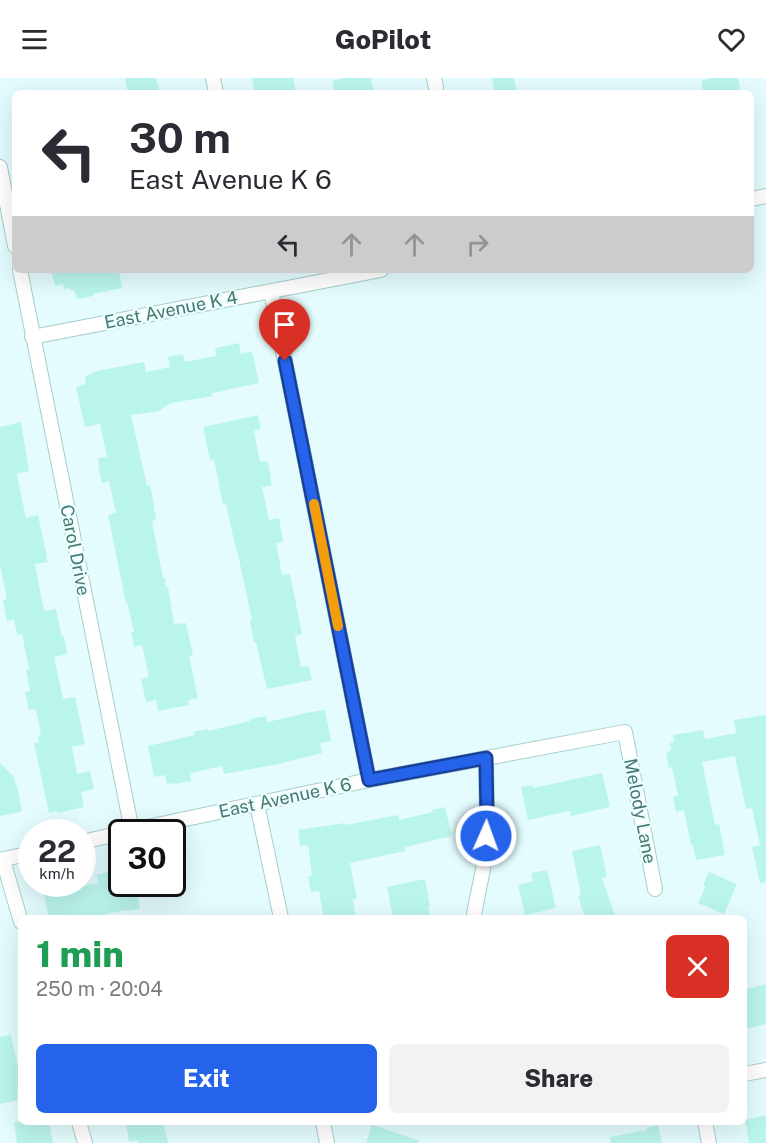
<!DOCTYPE html>
<meta charset="utf-8">
<style>
:root{--surface:#fff;--page:#f2f2f3;--text:#2b2b33;--muted:#7c7c81;--accent:#2563eb}
body{margin:0;font-family:"Public Sans",sans-serif;background:var(--page);color:var(--text);height:100vh;display:flex;flex-direction:column;font-size:22px;white-space:nowrap}
*{box-sizing:border-box;margin:0}
p{font-size:20px;color:var(--muted)}
.icon{flex:none;width:33px;height:33px;fill:none;stroke:currentColor;stroke-width:2;stroke-linecap:round;stroke-linejoin:round}
.map{position:relative;flex:1;overflow:hidden}
.details{position:absolute;left:18px;top:837px;width:729px;height:210px;display:flex;flex-direction:column;background:var(--surface);border-radius:9px;box-shadow:0 6px 24px #0002}
.details>*{flex:none}
.banner{position:absolute;left:12px;top:12px;width:742px;height:183px;border-radius:9px;box-shadow:0 6px 24px #0002;background:#fff;color:var(--text);overflow:hidden}
.speed{position:absolute;left:18px;top:741px;display:flex;gap:12px;font-size:30px;font-weight:700;text-align:center}
.speed>*{display:grid;place-content:center;width:78px;height:78px;border-radius:50%;background:var(--surface);box-shadow:0 6px 24px #0002;line-height:1}
.speed small{font-size:15px;font-weight:400}
.speed .limit{border:3px solid #111;border-radius:9px;background:#fff;color:#111}
.pin{position:absolute;display:grid;place-items:center;width:51px;height:51px;color:#fff;margin:-62px -26px;border-radius:50% 50% 50% 0;rotate:-45deg;box-shadow:0 0 6px #0007}
.pin .icon{rotate:45deg}
.me{position:absolute;width:66px;margin:-33px;rotate:2deg;stroke-linejoin:round;filter:drop-shadow(0 0 4px #0008)}
.turn{display:flex;align-items:center;gap:21px;height:126px;padding:0 18px;font-size:27px}
.turn .icon{width:78px;height:78px;stroke-width:2.5}
.turn b{display:block;font-size:42px;line-height:51px}
.lanes{display:flex;align-items:center;height:57px;padding:0 18px;background:#0003;justify-content:center;gap:30px;direction:ltr}
.lanes .off{opacity:.35}
.round{display:grid;place-items:center;flex:none;width:63px;height:63px;border-radius:9px;background:var(--page)}
.summary{display:flex;align-items:center;justify-content:space-between;height:102px;padding:0 18px}
h1{font-size:36px;font-weight:800;line-height:45px;color:#1e9e55}
.primary-button{display:flex;gap:12px;margin-top:auto;padding:12px 18px}
.primary-button a{flex:1;height:69px;border-radius:9px;background:var(--accent);color:#fff;font-size:24px;font-weight:800;line-height:69px;text-align:center}
.primary-button a+a{background:var(--page);color:var(--text)}
header{display:flex;justify-content:space-between;align-items:center;height:78px;padding:0 18px;background:var(--surface);font-size:27px;font-weight:800}
.map>svg:first-child{display:block}
</style>
<header><svg class="icon" aria-label="menu" viewBox="0 0 24 24"><path d="M4 6h16M4 12h16M4 18h16"/></svg>GoPilot<svg class="icon" aria-label="heart" viewBox="0 0 24 24"><path d="M12 20l-8-8c-3-5 5-10 8-4 3-6 11-1 8 4z"/></svg></header>
<div class="map">
<svg width="766" height="1065" viewBox="0 0 766 1065">
<rect width="100%" height="100%" fill="#e4fcfe"/>
<!-- building -->
<path fill="#baf5ec" d="M 125,0 L 156,0 L 160,15 L 128,15 Z
M 252,0 L 293,0 L 296,15 L 255,15 Z
M 345,0 L 371,0 L 374,15 L 335,15 L 332,3 Z
M 492,0 L 514,0 L 517,15 L 495,15 Z
M 711,0 L 738,0 L 741,15 L 704,15 L 701,3 Z
M 51,192 L 119,192 L 122,210 L 93,216 L 93,218 L 77,221 L 74,212 L 70,212 L 70,210 L 64,211 L 63,206 L 55,208 Z
M 239,265 L 241,276 L 252,273 L 259,305 L 212,315 L 213,318 L 171,325 L 159,333 L 131,337 L 147,408 L 150,407 L 153,421 L 156,442 L 152,443 L 163,500 L 165,500 L 166,509 L 168,509 L 174,546 L 186,545 L 193,577 L 189,578 L 198,620 L 188,622 L 189,627 L 158,633 L 156,622 L 146,624 L 141,601 L 149,599 L 142,567 L 134,569 L 131,554 L 134,554 L 127,524 L 126,525 L 108,437 L 116,435 L 109,403 L 102,405 L 98,388 L 99,387 L 98,380 L 107,379 L 100,346 L 85,349 L 76,309 L 86,306 L 85,298 L 92,296 L 92,294 L 144,284 L 146,294 L 170,289 L 168,279 L 183,276 L 185,284 L 216,278 L 215,270 Z
M 258,337 L 261,351 L 254,353 L 260,384 L 268,383 L 271,400 L 270,400 L 272,407 L 262,409 L 269,442 L 279,440 L 283,464 L 276,465 L 282,497 L 290,496 L 302,556 L 295,558 L 301,589 L 309,588 L 312,602 L 267,611 L 256,564 L 254,565 L 250,543 L 252,542 L 237,472 L 236,472 L 226,426 L 223,427 L 214,381 L 210,382 L 203,349 Z
M 21,344 L 29,393 L 17,396 L 22,421 L 26,440 L 38,437 L 47,479 L 46,479 L 48,484 L 35,486 L 44,533 L 56,531 L 62,559 L 64,558 L 67,576 L 54,579 L 63,621 L 75,619 L 85,666 L 72,669 L 77,696 L 90,693 L 94,711 L 81,714 L 84,729 L 57,735 L 57,733 L 49,735 L 39,689 L 34,665 L 39,664 L 38,659 L 41,657 L 36,631 L 29,632 L 25,614 L 30,613 L 26,592 L 29,591 L 22,556 L 17,557 L 14,541 L 7,543 L 3,522 L 7,521 L 0,487 L 0,349 Z
M 325,632 L 331,663 L 320,665 L 322,675 L 279,686 L 224,696 L 222,688 L 190,695 L 191,703 L 175,706 L 175,705 L 167,706 L 165,697 L 154,699 L 148,668 L 195,657 L 194,654 L 207,651 L 208,653 L 250,643 L 250,641 L 266,638 L 267,644 L 299,637 L 299,636 Z
M 766,637 L 766,804 L 760,805 L 752,769 L 760,767 L 752,730 L 746,731 L 735,678 L 702,684 L 715,747 L 719,746 L 725,777 L 696,782 L 693,767 L 691,767 L 684,732 L 676,734 L 673,719 L 678,718 L 672,689 L 669,690 L 666,675 L 671,672 L 670,665 L 674,664 L 673,657 L 703,652 L 705,661 L 736,655 L 734,642 Z
M 0,685 L 14,699 L 16,708 L 17,707 L 22,733 L 20,733 L 21,734 L 0,738 Z
M 602,695 L 610,729 L 571,738 L 570,733 L 528,742 L 521,709 L 532,707 L 534,710 Z
M 445,729 L 452,758 L 405,769 L 405,773 L 350,785 L 357,821 L 353,821 L 356,840 L 324,840 L 319,813 L 311,814 L 308,798 L 312,797 L 308,767 L 300,768 L 298,752 L 345,745 L 345,747 L 398,737 L 399,742 L 433,734 L 432,732 Z
M 600,767 L 607,799 L 602,800 L 616,840 L 585,840 L 578,818 L 581,817 L 572,773 Z
M 120,791 L 122,806 L 135,806 L 140,831 L 127,833 L 126,832 L 87,840 L 49,840 L 42,807 L 56,806 L 57,813 L 98,805 L 97,797 Z
M 547,792 L 556,830 L 525,837 L 518,807 L 533,803 L 531,795 Z
M 709,794 L 737,806 L 724,836 L 698,825 L 706,808 L 703,807 Z
M 425,801 L 430,828 L 428,829 L 431,840 L 393,840 L 387,809 Z
M 766,906 L 766,946 L 744,951 L 744,912 Z
M 11,957 L 17,986 L 21,985 L 21,1010 L 17,1011 L 19,1022 L 0,1026 L 0,959 Z
M 766,1037 L 766,1065 L 749,1065 L 745,1042 Z
M 14,1044 L 37,1044 L 38,1047 L 49,1045 L 53,1065 L 17,1065 Z
M 138,1044 L 163,1044 L 168,1065 L 138,1065 L 138,1062 L 129,1064 L 126,1047 Z
M 372,1047 L 418,1062 L 418,1065 L 366,1065 Z
M 658,1047 L 662,1065 L 611,1065 L 610,1059 L 647,1052 L 646,1050 Z"/>
<g fill="none" stroke-linecap="round" stroke-linejoin="round">
<defs>
<path id="minor" d="M 213,0 L 216,15
M 434,0 L 436,10
M 0,89 L 15,168
M 752,121 L 766,118
M 20,192 L 132,753
M 271,213 L 369,702
M 32,259 L 381,192
M 257,726 L 281,840
M 124,754 L 369,702 L 625,654 L 655,811
M 82,764 L 122,755
M 0,782 L 32,775
M 3,782 L 21,844
M 474,836 L 483,791 L 487,741 L 486,680
M 744,996 L 766,992
M 79,1044 L 85,1065
M 323,1044 L 327,1065
M 705,1044 L 709,1065"/>
</defs>
<!-- minor casing -->
<use href="#minor" stroke="#a7ceca" stroke-width="16"/>
<!-- minor -->
<use href="#minor" stroke="#fff" stroke-width="14"/>
</g>
<g fill="none" stroke-linecap="round" stroke-linejoin="round">
<defs>
<path id="route" d="M 285,283 L 369,702 L 486,680 L 487,741 L 486,758"/>
</defs>
<!-- route casing -->
<use href="#route" stroke="#184099" stroke-width="15"/>
<!-- route -->
<use href="#route" stroke="#2563eb" stroke-width="10"/>
<!-- slow -->
<path stroke="#f59e0b" stroke-width="10" d="M 314,426 L 338,548"/>
</g>
<g text-anchor="middle" stroke-width="4.5" stroke-linejoin="round" paint-order="stroke">
<!-- street labels -->
<g font-size="18" fill="#48786f" stroke="#ecfeff">
<text transform="translate(171 232) rotate(-11)" y="6">East Avenue K 4</text>
<text transform="translate(75 472) rotate(79)" y="6">Carol Drive</text>
<text transform="translate(285 720) rotate(-12)" y="6">East Avenue K 6</text>
<text transform="translate(640 733) rotate(79)" y="6">Melody Lane</text>
</g>
</g>
</svg>
<div class="speed"><div>22<small>km/h</small></div><div class="limit">30</div></div>
<div class="pin" style="left:285px;top:283px;background:#d93025"><svg class="icon" aria-label="arrive" viewBox="0 0 24 24"><path d="M6 21V4h12l-3 4 3 4H6"/></svg></div>
<svg class="me" style="left:486px;top:758px" viewBox="-20 -20 40 40"><circle r="17" fill="#2563eb" stroke="#fff" stroke-width="3"/><path d="M0-11L8 9 0 5-8 9z" fill="#fff"/></svg>
<div class="banner">
<div class="turn"><svg class="icon" aria-label="left" viewBox="0 0 24 24"><path d="M17 20v-9H6M10 6l-5 5 5 5"/></svg><div><b>30 m</b>East Avenue K 6</div></div>
<div class="lanes"><svg class="icon" aria-label="left" viewBox="0 0 24 24"><path d="M17 20v-9H6M10 6l-5 5 5 5"/></svg><svg class="icon off" aria-label="ahead" viewBox="0 0 24 24"><path d="M12 20V5M6 11l6-6 6 6"/></svg><svg class="icon off" aria-label="ahead" viewBox="0 0 24 24"><path d="M12 20V5M6 11l6-6 6 6"/></svg><svg class="icon off" aria-label="right" viewBox="0 0 24 24"><path d="M7 20v-9h11M14 6l5 5-5 5"/></svg></div>
</div>
<section class="details">
<div class="summary"><div><h1>1 min</h1><p>250 m · 20:04</p></div><a class="round" style="background:#d93025;color:#fff"><svg class="icon" aria-label="close" viewBox="0 0 24 24"><path d="M6 6l12 12M18 6L6 18"/></svg></a></div>
<div class="primary-button"><a>Exit</a><a>Share</a></div>
</section>
</div>
